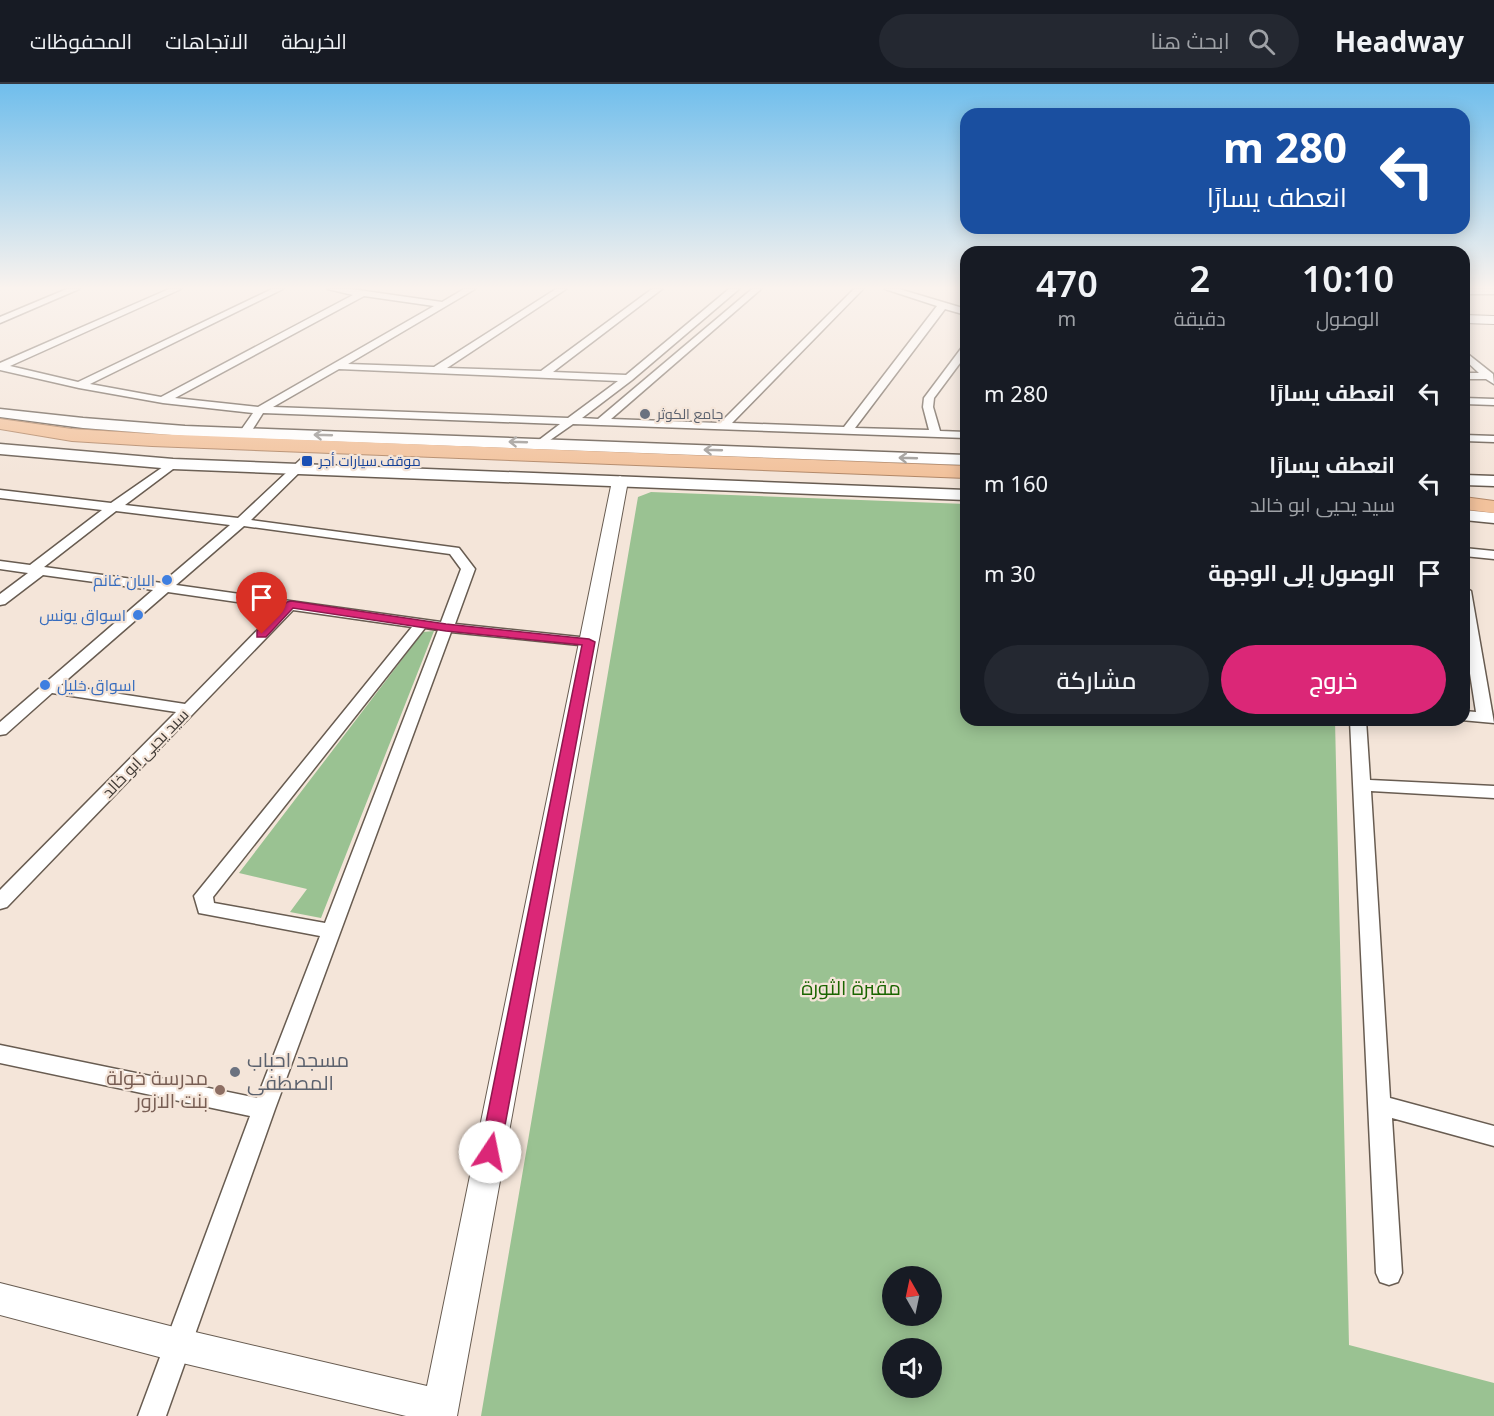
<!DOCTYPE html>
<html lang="ar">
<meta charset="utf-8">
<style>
:root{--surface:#171b24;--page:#242831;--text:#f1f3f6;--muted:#9ea1a6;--line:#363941;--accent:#db2777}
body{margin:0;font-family:"Noto Sans",Cairo,sans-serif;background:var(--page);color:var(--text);direction:rtl;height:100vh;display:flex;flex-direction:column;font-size:22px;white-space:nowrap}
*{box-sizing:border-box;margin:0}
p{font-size:20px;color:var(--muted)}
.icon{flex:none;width:33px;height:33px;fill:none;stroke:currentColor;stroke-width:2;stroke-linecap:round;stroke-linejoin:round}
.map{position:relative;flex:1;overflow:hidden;direction:ltr}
.details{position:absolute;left:960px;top:162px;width:510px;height:480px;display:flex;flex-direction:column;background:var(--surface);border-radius:18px;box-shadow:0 3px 15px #0003;direction:rtl}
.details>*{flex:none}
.banner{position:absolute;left:960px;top:24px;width:510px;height:126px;border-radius:18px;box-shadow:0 3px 15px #0003;direction:rtl;background:#1a4fa0;color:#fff;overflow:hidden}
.needle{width:39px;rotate:351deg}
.buttons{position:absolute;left:882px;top:1182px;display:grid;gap:12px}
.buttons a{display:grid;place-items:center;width:60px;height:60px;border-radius:50%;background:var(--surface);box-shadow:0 3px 15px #0003;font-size:30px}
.pin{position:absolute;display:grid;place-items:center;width:51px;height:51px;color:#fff;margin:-62px -26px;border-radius:50% 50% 50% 0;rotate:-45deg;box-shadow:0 0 6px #0007}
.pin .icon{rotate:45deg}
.me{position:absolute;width:66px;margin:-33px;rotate:11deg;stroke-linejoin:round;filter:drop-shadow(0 0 4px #0008)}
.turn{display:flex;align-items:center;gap:21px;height:126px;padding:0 24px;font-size:27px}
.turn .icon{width:78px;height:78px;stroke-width:2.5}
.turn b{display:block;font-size:42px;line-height:51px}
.eta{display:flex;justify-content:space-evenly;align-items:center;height:102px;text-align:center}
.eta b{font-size:36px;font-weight:600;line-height:42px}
.button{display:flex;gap:12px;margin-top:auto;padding:12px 24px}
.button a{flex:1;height:69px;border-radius:36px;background:var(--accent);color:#fff;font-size:24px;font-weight:600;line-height:69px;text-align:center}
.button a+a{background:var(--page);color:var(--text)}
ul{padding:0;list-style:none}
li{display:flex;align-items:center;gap:18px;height:90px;padding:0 24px}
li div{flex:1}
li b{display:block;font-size:22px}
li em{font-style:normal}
header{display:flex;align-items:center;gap:36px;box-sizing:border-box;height:84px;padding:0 30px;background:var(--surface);border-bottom:2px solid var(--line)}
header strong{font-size:28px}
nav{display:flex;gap:33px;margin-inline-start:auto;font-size:21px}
.search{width:420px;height:54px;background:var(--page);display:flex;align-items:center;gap:15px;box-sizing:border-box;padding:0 21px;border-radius:33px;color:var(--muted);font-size:22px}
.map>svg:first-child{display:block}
</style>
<header>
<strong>Headway</strong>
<div class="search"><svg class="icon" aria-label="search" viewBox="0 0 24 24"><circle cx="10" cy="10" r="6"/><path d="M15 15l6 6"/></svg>ابحث هنا</div>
<nav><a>الخريطة</a><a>الاتجاهات</a><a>المحفوظات</a></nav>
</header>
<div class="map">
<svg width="1494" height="1332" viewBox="0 0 1494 1332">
<rect width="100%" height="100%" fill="#f4e5d9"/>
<!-- green -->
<path fill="#9ac292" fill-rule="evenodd" d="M 651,408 L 966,420 L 966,636 L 1335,636 L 1349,1261 L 1494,1299 L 1494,1332 L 481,1332 L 638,413 ZM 892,1192 L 932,1192 L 932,1232 L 892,1232 ZM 892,1264 L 932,1264 L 932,1304 L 892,1304 Z
M 434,547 L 321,834 L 290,828 L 307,805 L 239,789 L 423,548 Z"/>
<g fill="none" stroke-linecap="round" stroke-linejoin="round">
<defs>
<path id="minor" d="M 67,205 L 79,205 L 0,239 L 0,233 Z
M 169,205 L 181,205 L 10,282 L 78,298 L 272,205 L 283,205 L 90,300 L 161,313 L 353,211 L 328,205 L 351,205 L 442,218 L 464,205 L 475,205 L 348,280 L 434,283 L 556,205 L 566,205 L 447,284 L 541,287 L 652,205 L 662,205 L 553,288 L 626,291 L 729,205 L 739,205 L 632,296 L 582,334 L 598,335 L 752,205 L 761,205 L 611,335 L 720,339 L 854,205 L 863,205 L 732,339 L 844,343 L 937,222 L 885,205 L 899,205 L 966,225 L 966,231 L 945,225 L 855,344 L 929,346 L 923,323 L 924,314 L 963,262 L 966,261 L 966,271 L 934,314 L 933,323 L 940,347 L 966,348 L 966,354 L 573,340 L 543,361 L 537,358 L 539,356 L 560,340 L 263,329 L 249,351 L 245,352 L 239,349 L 253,329 L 163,319 L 79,304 L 0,286 L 0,279 ZM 364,212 L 434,222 L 258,323 L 175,314 ZM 339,285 L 618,297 L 568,334 L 273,323 Z
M 1464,205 L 1494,205 L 1494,210 L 1464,210 Z
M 1464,267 L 1493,290 L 1494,300 L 1486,295 L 1464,295 L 1464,289 L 1479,289 L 1464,275 Z
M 1464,314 L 1494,315 L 1494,321 L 1464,320 Z
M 1464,351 L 1494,352 L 1494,358 L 1464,357 Z
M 306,372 L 312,376 L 310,378 L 251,436 L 459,464 L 475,485 L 455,540 L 589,554 L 596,558 L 589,562 L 451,548 L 275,1025 L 166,1332 L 138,1332 L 250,1032 L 0,979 L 0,961 L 257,1014 L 320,852 L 199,829 L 194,812 L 412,543 L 293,526 L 7,823 L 0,825 L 0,806 L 176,628 L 52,609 L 6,650 L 0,651 L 0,638 L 153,506 L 43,491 L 5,520 L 0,521 L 0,510 L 28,489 L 0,485 L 0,477 L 30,481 L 102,426 L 0,414 L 0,406 L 111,419 L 173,376 L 177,378 L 177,382 L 125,421 L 238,434 L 302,374 ZM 116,427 L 230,441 L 162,499 L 44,483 ZM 244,442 L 450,470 L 461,485 L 441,538 L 176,501 ZM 168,508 L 279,524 L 185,620 L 61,601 ZM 425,544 L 438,546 L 325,839 L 214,819 L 213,813 Z
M 1464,464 L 1494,467 L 1494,475 L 1464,472 Z
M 1464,503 L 1471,507 L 1494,639 L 1461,636 L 1464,636 L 1464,627 L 1476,628 L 1464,551 Z
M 1350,636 L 1366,636 L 1370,696 L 1494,702 L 1494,714 L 1371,707 L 1390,1014 L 1494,1042 L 1494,1062 L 1392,1034 L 1402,1189 L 1398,1198 L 1389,1201 L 1380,1198 L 1376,1189 Z"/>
<path id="tertiary" d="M 1464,231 L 1494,232 L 1494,240 L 1464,239 Z
M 620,392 L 628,397 L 457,1332 L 406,1332 L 178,1278 L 0,1231 L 0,1199 L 178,1244 L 427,1302 L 612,397 Z"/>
<path id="secondary" d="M 0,325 L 83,334 L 185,342 L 966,371 L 966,381 L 185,352 L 83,344 L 0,333 Z
M 0,360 L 173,375 L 966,406 L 966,416 L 173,385 L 0,370 Z
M 1464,391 L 1494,392 L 1494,402 L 1464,401 Z
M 1464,426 L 1494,429 L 1494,439 L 1464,436 Z"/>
<path id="trunk" d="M 0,335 L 72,345 L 152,350 L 966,382 L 966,394 L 152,362 L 72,357 L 0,345 Z
M 1464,413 L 1494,417 L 1494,429 L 1464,425 Z"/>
</defs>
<!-- minor casing -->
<use href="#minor" stroke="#685c51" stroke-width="3"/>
<!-- tertiary casing -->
<use href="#tertiary" stroke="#685c51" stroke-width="2"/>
<!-- secondary casing -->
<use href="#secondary" stroke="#685c51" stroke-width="3"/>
<!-- trunk casing -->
<use href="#trunk" stroke="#b28868" stroke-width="2"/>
<!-- minor -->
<use href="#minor" fill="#fff" fill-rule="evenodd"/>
<!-- tertiary -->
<use href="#tertiary" fill="#fff" fill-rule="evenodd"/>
<!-- secondary -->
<use href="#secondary" fill="#fff" fill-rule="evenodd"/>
<!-- trunk -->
<use href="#trunk" fill="#f2c29c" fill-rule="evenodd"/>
</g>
<!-- one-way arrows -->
<defs><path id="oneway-shaft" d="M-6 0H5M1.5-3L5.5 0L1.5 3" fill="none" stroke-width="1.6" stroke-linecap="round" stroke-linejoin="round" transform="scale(1.5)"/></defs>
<g stroke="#a09d9a">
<use href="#oneway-shaft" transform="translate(323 351) rotate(-178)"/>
<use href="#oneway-shaft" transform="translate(518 358) rotate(-178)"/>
<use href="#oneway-shaft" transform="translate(713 366) rotate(-178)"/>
<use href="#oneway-shaft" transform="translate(908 374) rotate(-178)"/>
</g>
<!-- sky -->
<linearGradient id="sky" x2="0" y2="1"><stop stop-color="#70beec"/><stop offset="0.52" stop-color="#faf3ee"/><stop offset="1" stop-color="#faf3ee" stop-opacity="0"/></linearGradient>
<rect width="1494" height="392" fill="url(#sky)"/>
<!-- route -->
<path fill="#db2777" stroke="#8e194d" stroke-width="1.5" d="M 291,517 L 446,540 L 589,555 L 595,558 L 500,1068 L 497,1074 L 490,1076 L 483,1074 L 480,1068 L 582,561 L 446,547 L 293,524 L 266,553 L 257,553 L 257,547 L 287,518 Z"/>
<!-- markers -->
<g fill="#6b7280" stroke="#f4e5d9" stroke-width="2">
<circle cx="645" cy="330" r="6"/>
<circle cx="235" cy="988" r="6"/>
</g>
<rect fill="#1a4fb4" stroke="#f4e5d9" stroke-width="2" x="301" y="371" width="12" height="12" rx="3"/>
<g fill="#3f7fe0" stroke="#f4e5d9" stroke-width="2">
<circle cx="167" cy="496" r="6"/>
<circle cx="138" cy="531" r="6"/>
<circle cx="45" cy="601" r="6"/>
</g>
<circle fill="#8d6e63" stroke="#f4e5d9" stroke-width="2" cx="220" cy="1006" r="6"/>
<g text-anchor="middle" stroke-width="4.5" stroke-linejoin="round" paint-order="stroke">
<!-- far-worship labels -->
<g font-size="14" fill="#5b616d" stroke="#f4e5d9" text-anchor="start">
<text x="657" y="335">جامع الكوثر</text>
</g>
<!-- far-transit labels -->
<g font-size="14" fill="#164399" stroke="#f4e5d9" text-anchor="start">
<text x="319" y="382">موقف سيارات أجر</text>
</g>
<!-- shop labels -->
<g font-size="16" fill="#366cbe" stroke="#f4e5d9" text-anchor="end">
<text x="155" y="502">البان غانم</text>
<text x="126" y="537">اسواق يونس</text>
<text x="57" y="607" text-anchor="start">اسواق خليل</text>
</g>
<!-- street labels -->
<g font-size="16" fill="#413b36" stroke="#f4e5d9">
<text transform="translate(145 669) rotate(-46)" y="6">سيد يحيى ابو خالد</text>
</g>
<!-- near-park labels -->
<g font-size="20" fill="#1a6500" stroke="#f4e5d9">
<text x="851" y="911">مقبرة الثورة</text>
</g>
<!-- near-worship labels -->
<g font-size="20" fill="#5b616d" stroke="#f4e5d9" text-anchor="start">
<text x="247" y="983">مسجد احباب<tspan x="247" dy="23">المصطفى</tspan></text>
</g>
<!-- near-education labels -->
<g font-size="20" fill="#785e54" stroke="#f4e5d9" text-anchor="end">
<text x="208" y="1001">مدرسة خولة<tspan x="208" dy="23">بنت الازور</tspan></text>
</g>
</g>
</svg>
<div class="buttons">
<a><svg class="needle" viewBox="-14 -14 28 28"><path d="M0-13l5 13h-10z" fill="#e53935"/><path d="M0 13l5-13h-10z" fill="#9ea1a6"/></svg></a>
<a><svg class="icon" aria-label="sound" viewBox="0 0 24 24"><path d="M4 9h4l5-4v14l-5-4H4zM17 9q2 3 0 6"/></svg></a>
</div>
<div class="pin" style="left:262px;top:550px;background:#d93025"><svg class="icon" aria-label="arrive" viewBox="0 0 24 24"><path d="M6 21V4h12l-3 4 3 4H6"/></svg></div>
<svg class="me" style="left:490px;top:1068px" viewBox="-20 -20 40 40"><circle r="19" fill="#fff"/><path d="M0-13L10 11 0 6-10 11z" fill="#db2777"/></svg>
<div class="banner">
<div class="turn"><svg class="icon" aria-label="left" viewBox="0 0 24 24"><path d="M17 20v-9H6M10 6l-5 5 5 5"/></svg><div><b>280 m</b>انعطف يسارًا</div></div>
</div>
<section class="details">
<div class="eta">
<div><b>10:10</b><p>الوصول</p></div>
<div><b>2</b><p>دقيقة</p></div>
<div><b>470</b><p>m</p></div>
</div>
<ul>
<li><svg class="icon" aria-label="left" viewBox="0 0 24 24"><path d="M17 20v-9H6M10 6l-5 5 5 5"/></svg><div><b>انعطف يسارًا</b></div><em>280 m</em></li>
<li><svg class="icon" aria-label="left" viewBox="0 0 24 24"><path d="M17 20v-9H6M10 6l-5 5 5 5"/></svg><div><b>انعطف يسارًا</b><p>سيد يحيى ابو خالد</p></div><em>160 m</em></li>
<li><svg class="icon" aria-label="arrive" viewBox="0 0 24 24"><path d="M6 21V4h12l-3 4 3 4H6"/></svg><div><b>الوصول إلى الوجهة</b></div><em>30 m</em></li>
</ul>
<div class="button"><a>خروج</a><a>مشاركة</a></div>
</section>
</div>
